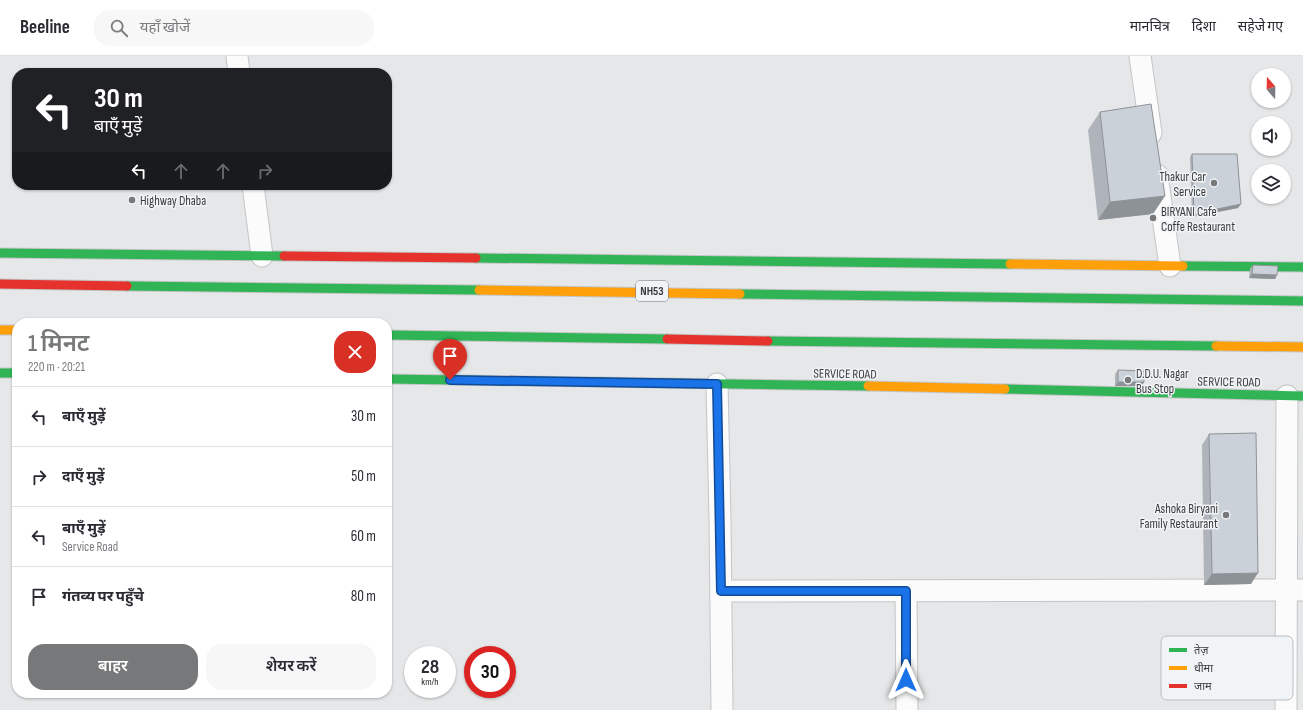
<!DOCTYPE html>
<html lang="hi">
<meta charset="utf-8">
<style>
:root{--surface:#fff;--page:#f7f7f7;--text:#2b2b33;--muted:#7c7c81;--line:#e1e1e2;--accent:#767879}
body{margin:0;font-family:"Sofia Sans Condensed","Noto Sans Devanagari",sans-serif;background:var(--page);color:var(--text);height:100vh;display:flex;flex-direction:column;font-size:15px;white-space:nowrap}
*{box-sizing:border-box;margin:0}
p{font-size:13px;color:var(--muted)}
.icon{flex:none;width:22px;height:22px;fill:none;stroke:currentColor;stroke-width:2;stroke-linecap:round;stroke-linejoin:round}
.map{position:relative;flex:1;overflow:hidden}
.panel{position:absolute;left:12px;top:262px;width:380px;height:380px;display:flex;flex-direction:column;background:var(--surface);border-radius:16px;box-shadow:0 1px 3px #0004}
.panel>*{flex:none}
.banner{position:absolute;left:12px;top:12px;width:380px;height:122px;border-radius:16px;box-shadow:0 1px 3px #0004;background:#202124;color:#fff;overflow:hidden}
.needle{width:26px;rotate:340deg}
.controls{position:absolute;left:1251px;top:12px;display:grid;gap:8px}
.controls a{display:grid;place-items:center;width:40px;height:40px;border-radius:50%;background:var(--surface);box-shadow:0 1px 3px #0004;font-size:20px}
.speed{position:absolute;left:404px;top:590px;display:flex;gap:8px;font-size:20px;font-weight:700;text-align:center}
.speed>*{display:grid;place-content:center;width:52px;height:52px;border-radius:50%;background:var(--surface);box-shadow:0 1px 3px #0004;line-height:1}
.speed small{font-size:10px;font-weight:400}
.speed .limit{border:6px solid #d22;background:#fff;color:#111}
.pin{position:absolute;display:grid;place-items:center;width:34px;height:34px;color:#fff;margin:-41px -17px;border-radius:50% 50% 50% 0;rotate:-45deg;box-shadow:0 0 4px #0007}
.pin .icon{rotate:45deg}
.me{position:absolute;width:44px;margin:-22px;rotate:0deg;stroke-linejoin:round;filter:drop-shadow(0 0 3px #0008)}
.turn{display:flex;align-items:center;gap:14px;height:84px;padding:0 16px;font-size:18px}
.turn .icon{width:52px;height:52px;stroke-width:2.5}
.turn b{display:block;font-size:28px;line-height:34px}
.lanes{display:flex;align-items:center;height:38px;padding:0 16px;background:#0003;justify-content:center;gap:20px;direction:ltr}
.lanes .off{opacity:.35}
.round{display:grid;place-items:center;flex:none;width:42px;height:42px;border-radius:16px;background:var(--page)}
.head{display:flex;align-items:center;justify-content:space-between;height:68px;padding:0 16px}
h1{font-size:24px;font-weight:600;line-height:30px;color:var(--accent)}
.cta{display:flex;gap:8px;margin-top:auto;padding:8px 16px}
.cta a{flex:1;height:46px;border-radius:16px;background:var(--accent);color:#fff;font-size:16px;font-weight:600;line-height:46px;text-align:center}
.cta a+a{background:var(--page);color:var(--text)}
ul{padding:0;list-style:none}
li{display:flex;align-items:center;gap:12px;height:60px;padding:0 16px;border-top:1px solid var(--line)}
li div{flex:1}
li b{display:block;font-size:15px}
li em{font-style:normal}
header{display:flex;align-items:center;gap:24px;box-sizing:border-box;height:56px;padding:0 20px;background:var(--surface);border-bottom:1px solid var(--line)}
header strong{font-size:19px}
nav{display:flex;gap:22px;margin-inline-start:auto;font-size:14px}
.search{width:280px;height:36px;background:var(--page);display:flex;align-items:center;gap:10px;box-sizing:border-box;padding:0 14px;border-radius:16px;color:var(--muted);font-size:15px}
.map>svg:first-child{display:block}
</style>
<header>
<strong>Beeline</strong>
<div class="search"><svg class="icon" aria-label="search" viewBox="0 0 24 24"><circle cx="10" cy="10" r="6"/><path d="M15 15l6 6"/></svg>यहाँ खोजें</div>
<nav><a>मानचित्र</a><a>दिशा</a><a>सहेजे गए</a></nav>
</header>
<div class="map">
<svg width="1303" height="654" viewBox="0 0 1303 654">
<rect width="100%" height="100%" fill="#e5e7e8"/>
<g fill="none" stroke-linecap="round" stroke-linejoin="round">
<defs>
<path id="street" d="M 237,0 L 239,17
M 1140,0 L 1151,77
M 1157,119 L 1170,210
M 253,129 L 262,200
M 717,328 L 720,463 L 722,654
M 721,535 L 1303,534
M 906,535 L 907,654
M 1286,654 L 1287,340"/>
<path id="fast" d="M 0,197 L 284,200
M 476,202 L 1010,208
M 1183,210 L 1303,211
M 127,230 L 479,234
M 740,238 L 1303,245
M 387,279 L 667,283
M 768,285 L 1216,290
M 0,317 L 17,317
M 387,323 L 868,330
M 1005,333 L 1303,340"/>
<path id="slow" d="M 1010,208 L 1183,210
M 479,234 L 740,238
M 0,274 L 17,274
M 1216,290 L 1303,291
M 868,330 L 1005,333"/>
<path id="jam" d="M 284,200 L 476,202
M 0,228 L 127,230
M 667,283 L 768,285"/>
</defs>
<!-- street casing -->
<use href="#street" stroke="#c4c5c6" stroke-width="23"/>
<!-- fast casing -->
<use href="#fast" stroke="#c4c5c6" stroke-width="11"/>
<!-- slow casing -->
<use href="#slow" stroke="#c4c5c6" stroke-width="11"/>
<!-- jam casing -->
<use href="#jam" stroke="#c4c5c6" stroke-width="11"/>
<!-- street -->
<use href="#street" stroke="#fbfbfc" stroke-width="21"/>
<!-- fast -->
<use href="#fast" stroke="#30b455" stroke-width="9"/>
<!-- slow -->
<use href="#slow" stroke="#ff9f0a" stroke-width="9"/>
<!-- jam -->
<use href="#jam" stroke="#e5322d" stroke-width="9"/>
</g>
<!-- wall -->
<path fill="#aeb4ba" d="M 1100,56 L 1153,158 L 1098,164 L 1088,74 Z
M 1192,98 L 1238,152 L 1192,161 L 1190,101 Z
M 1253,209 L 1277,219 L 1275,223 L 1249,222 L 1250,213 Z
M 1118,314 L 1142,330 L 1115,330 L 1115,318 Z
M 1209,378 L 1251,528 L 1204,529 L 1202,389 Z"/>
<!-- shaded-wall -->
<path fill="#8d9297" d="M 1165,140 L 1153,158 L 1098,164 L 1110,146 Z
M 1241,148 L 1238,152 L 1192,161 L 1194,158 Z
M 1252,218 L 1277,219 L 1275,223 L 1249,222 Z
M 1118,326 L 1144,326 L 1142,330 L 1115,330 Z
M 1258,517 L 1251,528 L 1204,529 L 1212,518 Z"/>
<!-- building -->
<path fill="#cad1d8" stroke="#8d9297" d="M 1151,48 L 1165,140 L 1110,146 L 1100,56 Z
M 1192,98 L 1237,98 L 1241,148 L 1194,158 Z
M 1253,209 L 1278,210 L 1277,219 L 1252,218 Z
M 1118,314 L 1144,315 L 1144,326 L 1118,326 Z
M 1256,377 L 1258,517 L 1212,518 L 1209,378 Z"/>
<g fill="none" stroke-linecap="round" stroke-linejoin="round">
<defs>
<path id="route" d="M 450,324 L 717,328 L 721,535 L 906,535 L 906,624"/>
</defs>
<!-- route casing -->
<use href="#route" stroke="#114b97" stroke-width="10"/>
<!-- route -->
<use href="#route" stroke="#1a73e8" stroke-width="7"/>
</g>
<!-- markers -->
<g fill="#767879" stroke="#f1f4f6" stroke-width="1.5">
<circle cx="1214" cy="127" r="4"/>
<circle cx="132" cy="144" r="4"/>
<circle cx="1153" cy="162" r="4"/>
<circle cx="1128" cy="324" r="4"/>
<circle cx="1226" cy="459" r="4"/>
</g>
<g text-anchor="middle" stroke-width="3" stroke-linejoin="round" paint-order="stroke">
<!-- shield labels -->
<rect fill="#f1f4f6" stroke="#727374" stroke-width="1" x="636" y="225" width="32" height="20" rx="3"/>
<g font-size="12" font-weight="bold" fill="#3b3c3d">
<text x="652" y="239">NH53</text>
</g>
<!-- poi labels -->
<g font-size="13" fill="#3b3c3d" stroke="#f1f4f6" text-anchor="start">
<text x="1206" y="125" text-anchor="end">Thakur Car<tspan x="1206" dy="15">Service</tspan></text>
<text x="140" y="149">Highway Dhaba</text>
<text x="1161" y="160">BIRYANI Cafe<tspan x="1161" dy="15">Coffe Restaurant</tspan></text>
<text x="1136" y="322">D.D.U. Nagar<tspan x="1136" dy="15">Bus Stop</tspan></text>
<text x="1218" y="457" text-anchor="end">Ashoka Biryani<tspan x="1218" dy="15">Family Restaurant</tspan></text>
</g>
<!-- street labels -->
<g font-size="13" fill="#3b3c3d" stroke="#f1f4f6">
<text transform="translate(845 317) rotate(1)" y="5">SERVICE ROAD</text>
<text transform="translate(1229 325) rotate(1)" y="5">SERVICE ROAD</text>
</g>
</g>
<!-- legend -->
<rect x="1161" y="580" width="132" height="64" rx="6" fill="#f1f4f6" stroke="#babdbe" stroke-width="1"/>
<rect x="1169" y="592" width="18" height="4" fill="#30b455"/>
<rect x="1169" y="610" width="18" height="4" fill="#ff9f0a"/>
<rect x="1169" y="628" width="18" height="4" fill="#e5322d"/>
<g font-size="11" fill="#3b3c3d">
<text x="1194" y="598">तेज़</text>
<text x="1194" y="616">धीमा</text>
<text x="1194" y="634">जाम</text>
</g>
</svg>
<div class="controls">
<a><svg class="needle" viewBox="-14 -14 28 28"><path d="M0-13l5 13h-10z" fill="#e53935"/><path d="M0 13l5-13h-10z" fill="#7c7c81"/></svg></a>
<a><svg class="icon" aria-label="sound" viewBox="0 0 24 24"><path d="M4 9h4l5-4v14l-5-4H4zM17 9q2 3 0 6"/></svg></a>
<a><svg class="icon" aria-label="layers" viewBox="0 0 24 24"><path d="M12 4l9 5-9 5-9-5zM3 14l9 5 9-5"/></svg></a>
</div>
<div class="speed"><div>28<small>km/h</small></div><div class="limit">30</div></div>
<div class="pin" style="left:450px;top:324px;background:#d93025"><svg class="icon" aria-label="arrive" viewBox="0 0 24 24"><path d="M6 21V4h12l-3 4 3 4H6"/></svg></div>
<svg class="me" style="left:906px;top:624px" viewBox="-20 -20 40 40"><path d="M0-17L14 15 0 8-14 15z" fill="#1a73e8" stroke="#fff" stroke-width="4"/></svg>
<div class="banner">
<div class="turn"><svg class="icon" aria-label="left" viewBox="0 0 24 24"><path d="M17 20v-9H6M10 6l-5 5 5 5"/></svg><div><b>30 m</b>बाएँ मुड़ें</div></div>
<div class="lanes"><svg class="icon" aria-label="left" viewBox="0 0 24 24"><path d="M17 20v-9H6M10 6l-5 5 5 5"/></svg><svg class="icon off" aria-label="ahead" viewBox="0 0 24 24"><path d="M12 20V5M6 11l6-6 6 6"/></svg><svg class="icon off" aria-label="ahead" viewBox="0 0 24 24"><path d="M12 20V5M6 11l6-6 6 6"/></svg><svg class="icon off" aria-label="right" viewBox="0 0 24 24"><path d="M7 20v-9h11M14 6l5 5-5 5"/></svg></div>
</div>
<section class="panel">
<div class="head"><div><h1>1 मिनट</h1><p>220 m · 20:21</p></div><a class="round" style="background:#d93025;color:#fff"><svg class="icon" aria-label="close" viewBox="0 0 24 24"><path d="M6 6l12 12M18 6L6 18"/></svg></a></div>
<ul>
<li><svg class="icon" aria-label="left" viewBox="0 0 24 24"><path d="M17 20v-9H6M10 6l-5 5 5 5"/></svg><div><b>बाएँ मुड़ें</b></div><em>30 m</em></li>
<li><svg class="icon" aria-label="right" viewBox="0 0 24 24"><path d="M7 20v-9h11M14 6l5 5-5 5"/></svg><div><b>दाएँ मुड़ें</b></div><em>50 m</em></li>
<li><svg class="icon" aria-label="left" viewBox="0 0 24 24"><path d="M17 20v-9H6M10 6l-5 5 5 5"/></svg><div><b>बाएँ मुड़ें</b><p>Service Road</p></div><em>60 m</em></li>
<li><svg class="icon" aria-label="arrive" viewBox="0 0 24 24"><path d="M6 21V4h12l-3 4 3 4H6"/></svg><div><b>गंतव्य पर पहुँचे</b></div><em>80 m</em></li>
</ul>
<div class="cta"><a>बाहर</a><a>शेयर करें</a></div>
</section>
</div>
